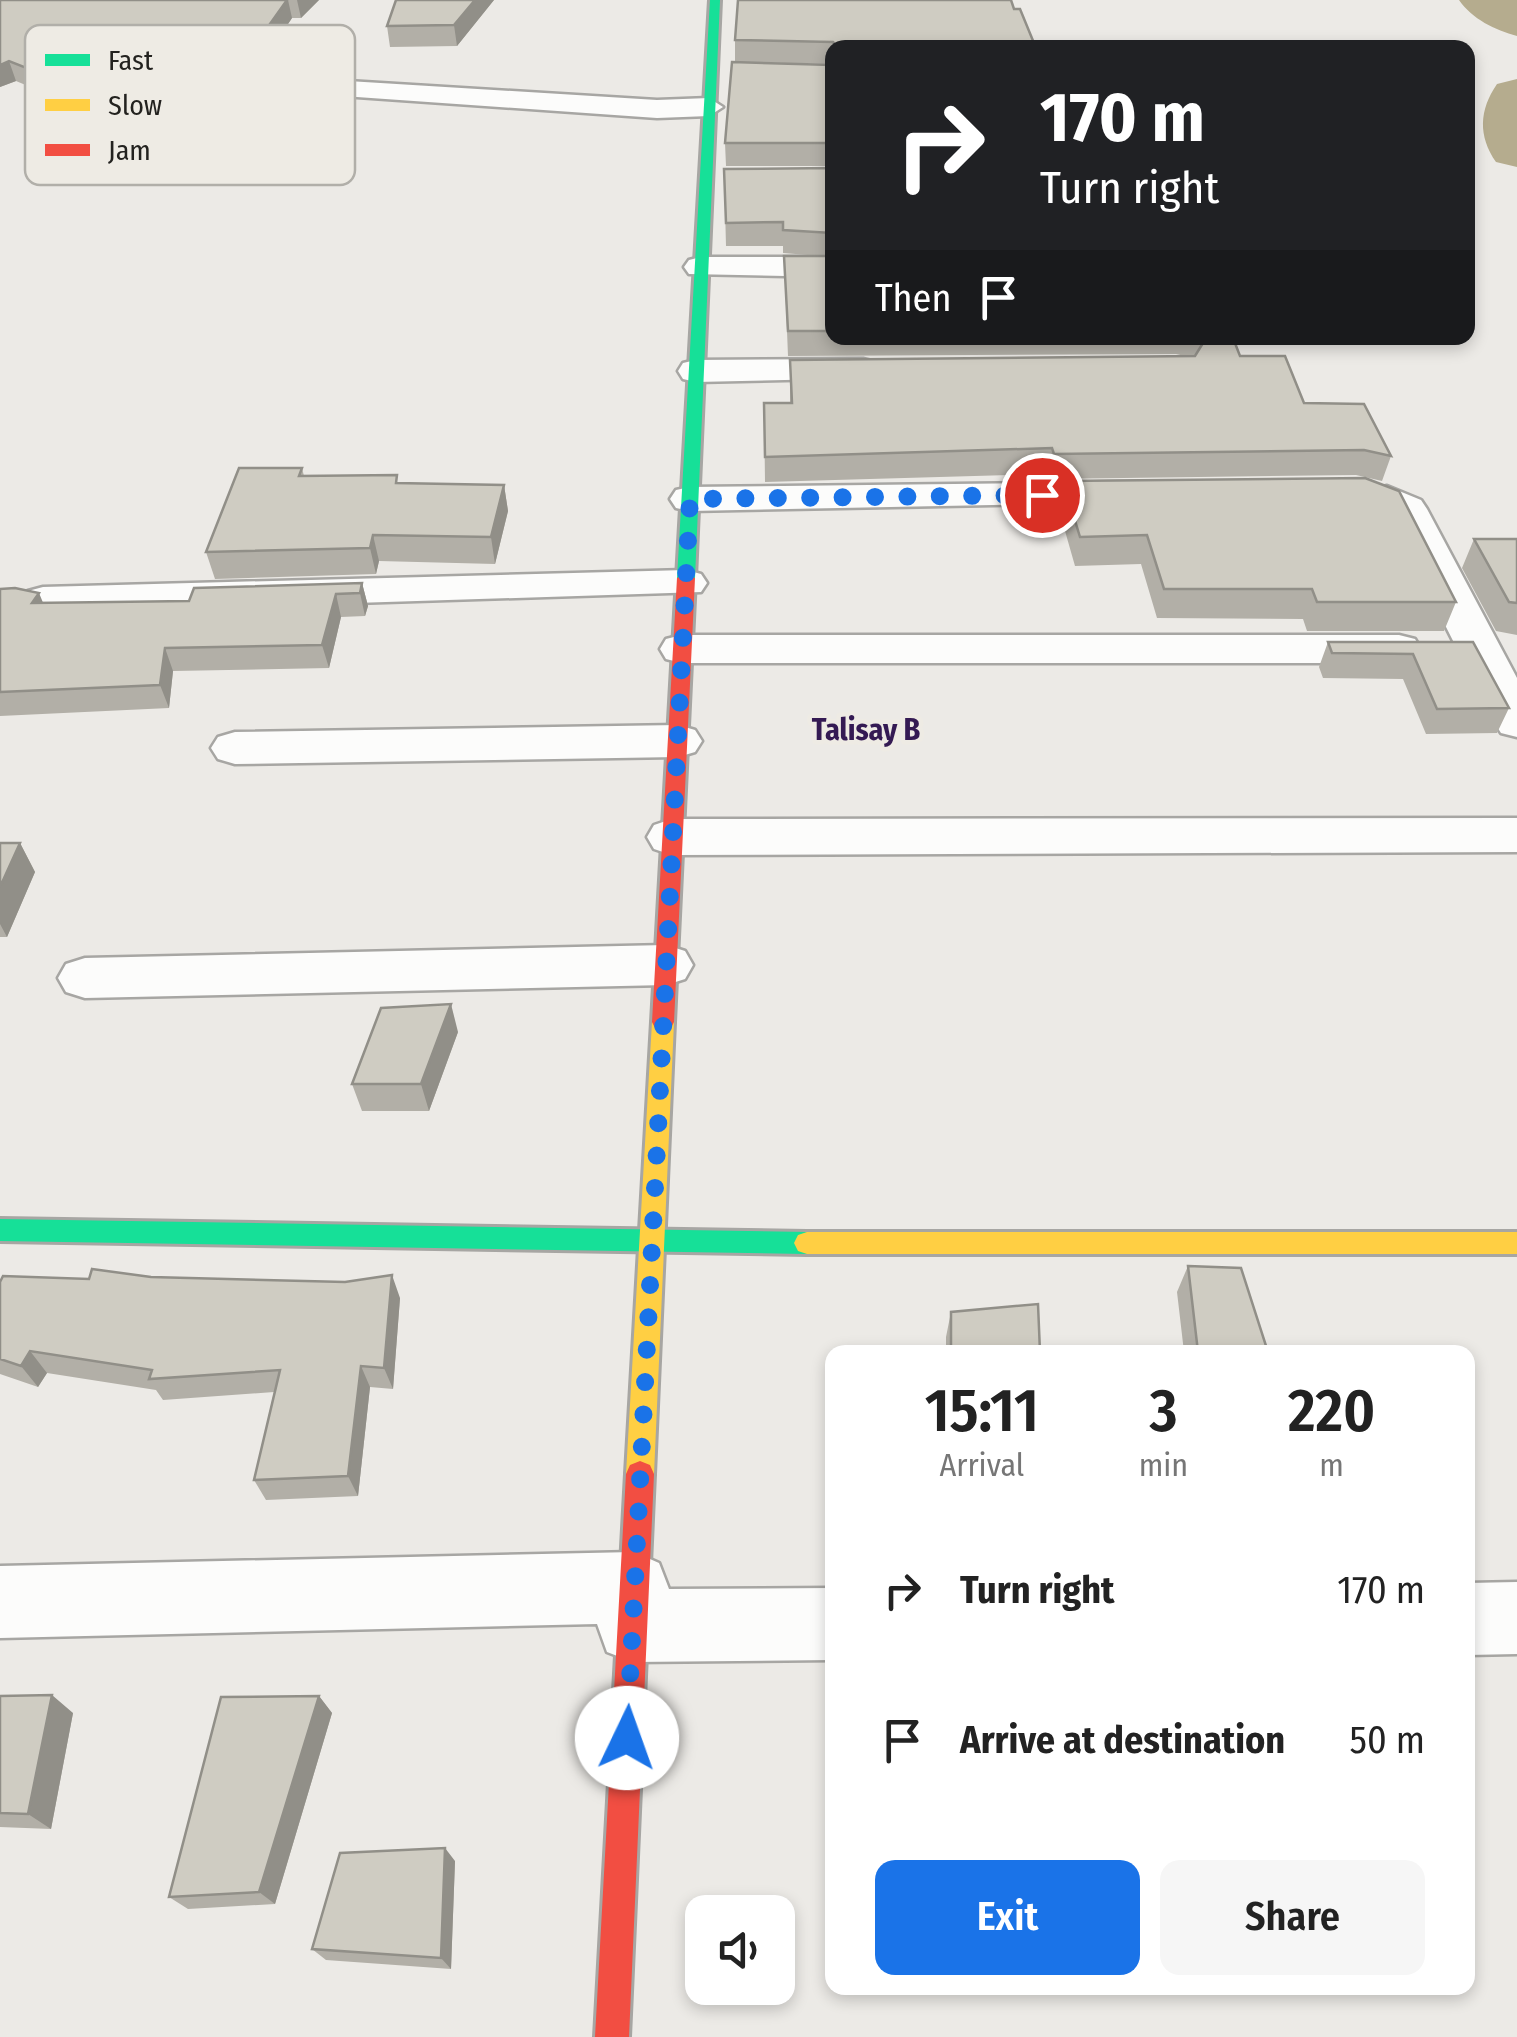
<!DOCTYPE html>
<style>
:root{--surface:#fff;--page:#f6f6f6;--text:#222;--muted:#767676;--accent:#1a73e8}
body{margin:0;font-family:"Fira Sans Condensed",sans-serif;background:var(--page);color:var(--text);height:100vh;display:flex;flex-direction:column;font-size:38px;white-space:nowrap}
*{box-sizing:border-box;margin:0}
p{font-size:32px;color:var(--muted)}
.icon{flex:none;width:55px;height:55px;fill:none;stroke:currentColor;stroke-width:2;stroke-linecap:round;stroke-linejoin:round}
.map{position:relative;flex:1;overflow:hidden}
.drawer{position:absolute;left:825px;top:1345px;width:650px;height:650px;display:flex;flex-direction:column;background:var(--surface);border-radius:20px;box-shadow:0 5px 15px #0003}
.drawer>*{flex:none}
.banner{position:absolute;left:825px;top:40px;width:650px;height:305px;border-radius:20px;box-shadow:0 5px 15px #0003;background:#202124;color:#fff;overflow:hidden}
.buttons{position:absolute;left:685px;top:1895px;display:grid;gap:20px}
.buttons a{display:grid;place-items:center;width:110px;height:110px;border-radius:20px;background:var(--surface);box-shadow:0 5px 15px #0003;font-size:50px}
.pin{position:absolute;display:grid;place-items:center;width:85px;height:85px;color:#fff;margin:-42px;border:5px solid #fff;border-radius:50%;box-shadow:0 2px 10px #0007}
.me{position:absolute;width:110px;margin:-55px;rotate:3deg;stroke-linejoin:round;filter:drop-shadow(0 0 8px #0008)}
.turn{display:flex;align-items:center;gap:35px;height:210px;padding:0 50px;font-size:45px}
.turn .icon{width:130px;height:130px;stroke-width:2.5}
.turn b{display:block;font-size:70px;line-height:85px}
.then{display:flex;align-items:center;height:95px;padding:0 50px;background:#0003;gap:20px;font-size:38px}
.eta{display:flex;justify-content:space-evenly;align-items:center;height:170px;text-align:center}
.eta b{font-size:60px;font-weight:600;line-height:70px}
.cta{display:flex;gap:20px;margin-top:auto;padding:20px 50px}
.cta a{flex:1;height:115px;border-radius:20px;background:var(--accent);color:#fff;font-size:40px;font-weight:600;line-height:115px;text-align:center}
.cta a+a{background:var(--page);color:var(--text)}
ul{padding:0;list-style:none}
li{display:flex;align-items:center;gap:30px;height:150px;padding:0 50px}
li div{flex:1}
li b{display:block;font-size:38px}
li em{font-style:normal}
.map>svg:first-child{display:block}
</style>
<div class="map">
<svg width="1517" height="2037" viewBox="0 0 1517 2037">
<rect width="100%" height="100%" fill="#eceae6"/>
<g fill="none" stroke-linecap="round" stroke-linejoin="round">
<!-- river -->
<path fill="#b5ac8e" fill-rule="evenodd" d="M 1459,0 L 1517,0 L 1517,36 C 1495,30 1472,19 1459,0 Z
M 1517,79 L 1517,167 L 1496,162 C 1478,136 1479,110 1497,84 Z"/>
<defs>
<path id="street" d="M 267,76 L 657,100 L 709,98 L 723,107 L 709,116 L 657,118 L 257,90 L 253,84 Z
M 701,257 L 832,257 L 832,277 L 689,274 L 684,267 L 689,260 Z
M 863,359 L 876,362 L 881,370 L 876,378 L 696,382 L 683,379 L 678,371 L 683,363 L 696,360 Z
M 1137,482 L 1151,486 L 1157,494 L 1151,502 L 690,511 L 676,508 L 670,499 L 676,490 L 690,487 Z
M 1387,486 L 1421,500 L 1427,509 L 1517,678 L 1517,737 L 1501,733 L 1494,722 L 1390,516 L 1367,498 L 1373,489 Z
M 686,570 L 701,574 L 707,583 L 701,592 L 43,613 L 28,609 L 21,600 L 28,591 L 43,587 Z
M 682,635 L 1399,635 L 1415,639 L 1421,649 L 1415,659 L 1399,663 L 682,663 L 666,659 L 660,649 L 666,639 Z
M 678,725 L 695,730 L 702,741 L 695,752 L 678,757 L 235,764 L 218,759 L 211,748 L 218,737 L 235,732 Z
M 1517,818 L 1517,852 L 672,855 L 654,849 L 647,837 L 654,825 L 672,819 Z
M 666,945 L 685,951 L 693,965 L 685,979 L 666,985 L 85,998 L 66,992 L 58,978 L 66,964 L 85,958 Z
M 634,1552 L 659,1563 L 669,1589 L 832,1588 L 832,1660 L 633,1662 L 607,1652 L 597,1624 L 0,1638 L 0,1566 Z
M 1517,1582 L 1517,1654 L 1468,1655 L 1468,1583 Z"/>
<path id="fast" d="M 710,0 L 720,0 L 695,578 L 686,583 L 677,578 Z
M 0,1219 L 807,1232 L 816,1235 L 820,1243 L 816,1251 L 807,1254 L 0,1241 Z"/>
<path id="slow" d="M 663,1013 L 671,1016 L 674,1022 L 654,1474 L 650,1483 L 640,1487 L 630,1483 L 626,1474 L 652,1022 L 655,1016 Z
M 807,1232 L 1517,1232 L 1517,1254 L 807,1254 L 798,1251 L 794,1243 L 798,1235 Z"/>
<path id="jam" d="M 686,573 L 695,578 L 674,1022 L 671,1028 L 655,1028 L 652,1022 L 677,578 Z
M 640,1461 L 650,1465 L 654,1474 L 629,2037 L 595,2037 L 626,1474 L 630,1465 Z"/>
</defs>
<!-- street casing -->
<use href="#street" stroke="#a7a6a3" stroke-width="5"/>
<!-- fast casing -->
<use href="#fast" stroke="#a7a6a3" stroke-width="6"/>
<!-- slow casing -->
<use href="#slow" stroke="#a7a6a3" stroke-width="6"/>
<!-- jam casing -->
<use href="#jam" stroke="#a7a6a3" stroke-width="6"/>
<!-- street -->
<use href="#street" fill="#fcfcfb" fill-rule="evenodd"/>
<!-- fast -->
<use href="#fast" fill="#16e098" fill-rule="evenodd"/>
<!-- slow -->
<use href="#slow" fill="#ffcf43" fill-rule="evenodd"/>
<!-- jam -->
<use href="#jam" fill="#f24e42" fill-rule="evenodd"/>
</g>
<!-- wall -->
<path fill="#b2afa7" d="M 0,0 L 319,0 L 301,18 L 292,18 L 270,51 L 192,49 L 176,68 L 102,67 L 40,91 L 16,81 L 0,87 Z
M 396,0 L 494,0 L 457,46 L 390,47 L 387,26 Z
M 1014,9 L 1036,48 L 832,48 L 832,64 L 735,62 L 735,40 Z
M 832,65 L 832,166 L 726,166 L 725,143 Z
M 832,168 L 832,338 L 1233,338 L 1240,356 L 1304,403 L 1391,456 L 1382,481 L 1356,475 L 1050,479 L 1048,474 L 765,482 L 764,403 L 790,403 L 790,360 L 1185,356 L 1176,354 L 788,356 L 784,256 L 820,256 L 783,253 L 783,246 L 726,246 L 724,169 Z
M 302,468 L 304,476 L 399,483 L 504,485 L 508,511 L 495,564 L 379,561 L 376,574 L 215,579 L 206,552 Z
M 1063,481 L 1456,602 L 1444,631 L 1307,631 L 1303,619 L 1157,618 L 1141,564 L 1075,566 L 1059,510 Z
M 1474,539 L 1517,539 L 1517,635 L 1496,631 L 1462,568 Z
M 362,583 L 368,606 L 365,616 L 341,617 L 329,668 L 173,671 L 169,708 L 0,716 L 0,589 L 43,603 L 189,601 Z
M 1328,642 L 1473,642 L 1509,708 L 1497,733 L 1426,734 L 1403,679 L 1323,678 L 1319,667 Z
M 0,843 L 20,843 L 35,872 L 7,937 L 0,937 Z
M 458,1032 L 429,1111 L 362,1111 L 352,1084 Z
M 1188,1266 L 1268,1352 L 1184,1352 L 1177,1292 Z
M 151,1277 L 400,1298 L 393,1389 L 370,1387 L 358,1496 L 266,1500 L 254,1480 L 274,1392 L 163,1400 L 156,1390 L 47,1373 L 38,1387 L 0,1374 L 0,1282 Z
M 951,1312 L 1040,1352 L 946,1352 L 946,1337 Z
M 0,1696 L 73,1713 L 51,1829 L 0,1827 Z
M 319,1696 L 332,1713 L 275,1904 L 188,1909 L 169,1897 Z
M 455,1861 L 451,1969 L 326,1960 L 312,1949 Z"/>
<!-- shaded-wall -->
<path fill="#918f88" d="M 287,0 L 288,0 L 292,18 L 270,51 L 265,31 Z
M 297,0 L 319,0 L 301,18 Z
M 475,0 L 494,0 L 457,46 L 454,25 Z
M 187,29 L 192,49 L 176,68 L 171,48 Z
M 96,47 L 102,67 L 40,91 L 34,71 Z
M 9,61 L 16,81 L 0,87 L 0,65 Z
M 504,485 L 508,511 L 495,564 L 491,537 Z
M 373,535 L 379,561 L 376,574 L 370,548 Z
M 362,583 L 368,606 L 365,616 L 360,593 Z
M 39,593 L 49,617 L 32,603 Z
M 336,594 L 341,617 L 329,668 L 322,645 Z
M 165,648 L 173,671 L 169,708 L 160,685 Z
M 20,843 L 35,872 L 7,937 L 0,924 L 0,887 Z
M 451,1004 L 458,1032 L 429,1111 L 421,1084 Z
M 392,1275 L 400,1298 L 393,1389 L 384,1368 Z
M 30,1351 L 47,1373 L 38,1387 L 21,1366 Z
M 361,1366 L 370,1387 L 358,1496 L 348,1476 Z
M 52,1695 L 73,1713 L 51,1829 L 28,1814 Z
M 319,1696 L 332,1713 L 275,1904 L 259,1892 Z
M 445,1848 L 455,1861 L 451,1969 L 441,1958 Z"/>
<!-- building -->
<path fill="#cfccc2" stroke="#918f88" stroke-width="2.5" d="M 0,0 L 287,0 L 265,31 L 187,29 L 171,48 L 96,47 L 34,71 L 9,61 L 0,65 Z
M 396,0 L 475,0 L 454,25 L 387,26 Z
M 738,0 L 1011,0 L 1014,9 L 1020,9 L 1036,48 L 836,48 L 836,45 L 833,42 L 735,40 Z
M 732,62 L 832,65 L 832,143 L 725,143 Z
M 832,168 L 832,233 L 783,230 L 783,222 L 726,223 L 724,169 Z
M 784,256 L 832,256 L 832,331 L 788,331 Z
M 1199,338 L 1233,338 L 1240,356 L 1285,356 L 1304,403 L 1364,404 L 1391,456 L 1364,450 L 1054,454 L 1052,448 L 765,457 L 764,403 L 792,403 L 790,360 L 1195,356 L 1203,343 Z
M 239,468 L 302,468 L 299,476 L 397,475 L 396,483 L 504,485 L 491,537 L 373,535 L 370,548 L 206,552 Z
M 1365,478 L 1399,491 L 1456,602 L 1317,602 L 1312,589 L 1164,589 L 1147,535 L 1080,537 L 1063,481 Z
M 1474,539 L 1517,539 L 1517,603 L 1509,602 Z
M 362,583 L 360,593 L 336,594 L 322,645 L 165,648 L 160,685 L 0,692 L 0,589 L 15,588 L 39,593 L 32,603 L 189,601 L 194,588 Z
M 1328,642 L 1473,642 L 1509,708 L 1437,709 L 1413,654 L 1332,653 Z
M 0,843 L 20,843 L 0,887 Z
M 451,1004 L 421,1084 L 352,1084 L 381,1008 Z
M 1188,1266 L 1241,1268 L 1268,1352 L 1198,1352 Z
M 92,1269 L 151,1277 L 345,1282 L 392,1275 L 384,1368 L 361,1366 L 348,1476 L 254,1480 L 280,1370 L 149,1379 L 152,1370 L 30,1351 L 21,1366 L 0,1359 L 0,1282 L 3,1276 L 89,1279 Z
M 1038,1304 L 1040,1352 L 951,1352 L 951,1312 Z
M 52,1695 L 28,1814 L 0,1813 L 0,1696 Z
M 319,1696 L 259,1892 L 169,1897 L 221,1697 Z
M 445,1848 L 441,1958 L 312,1949 L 340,1853 Z"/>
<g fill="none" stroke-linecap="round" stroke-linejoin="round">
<!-- route -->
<path stroke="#1a73e8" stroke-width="18" stroke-dasharray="0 32.4" d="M 627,1738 L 690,499 L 1042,495"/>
</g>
<g text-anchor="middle" stroke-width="9" stroke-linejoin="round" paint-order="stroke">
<!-- neighbourhood labels -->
<g font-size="30" font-weight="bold" fill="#341a53" stroke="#eeebe4">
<text x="866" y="740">Talisay B</text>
</g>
</g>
<!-- legend -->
<rect x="25" y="25" width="330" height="160" rx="15" fill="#eeebe4" stroke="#b1afa9" stroke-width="2.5"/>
<rect x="45" y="54" width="45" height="12" fill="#16e098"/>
<rect x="45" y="99" width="45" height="12" fill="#ffcf43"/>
<rect x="45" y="144" width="45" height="12" fill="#f24e42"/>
<g font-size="28" fill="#23221f">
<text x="108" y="70">Fast</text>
<text x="108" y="115">Slow</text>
<text x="108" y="160">Jam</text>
</g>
</svg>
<div class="buttons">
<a><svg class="icon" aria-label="sound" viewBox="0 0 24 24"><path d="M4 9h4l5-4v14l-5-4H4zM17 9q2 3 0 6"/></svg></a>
</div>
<div class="pin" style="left:1042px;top:495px;background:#d93025"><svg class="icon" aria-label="arrive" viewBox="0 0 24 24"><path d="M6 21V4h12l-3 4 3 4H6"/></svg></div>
<svg class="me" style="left:627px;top:1738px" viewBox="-20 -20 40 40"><circle r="19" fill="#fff"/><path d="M0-13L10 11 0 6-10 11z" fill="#1a73e8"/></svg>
<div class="banner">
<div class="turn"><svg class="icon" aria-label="right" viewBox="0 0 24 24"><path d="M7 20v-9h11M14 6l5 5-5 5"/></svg><div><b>170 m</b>Turn right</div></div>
<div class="then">Then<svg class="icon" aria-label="arrive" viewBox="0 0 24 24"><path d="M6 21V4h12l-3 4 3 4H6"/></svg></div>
</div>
<section class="drawer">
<div class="eta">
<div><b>15:11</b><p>Arrival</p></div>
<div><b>3</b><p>min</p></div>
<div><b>220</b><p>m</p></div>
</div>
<ul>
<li><svg class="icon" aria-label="right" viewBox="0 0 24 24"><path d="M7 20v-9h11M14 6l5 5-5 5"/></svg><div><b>Turn right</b></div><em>170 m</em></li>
<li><svg class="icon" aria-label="arrive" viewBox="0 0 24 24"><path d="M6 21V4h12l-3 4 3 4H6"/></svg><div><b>Arrive at destination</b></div><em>50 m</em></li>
</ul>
<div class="cta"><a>Exit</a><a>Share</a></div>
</section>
</div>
